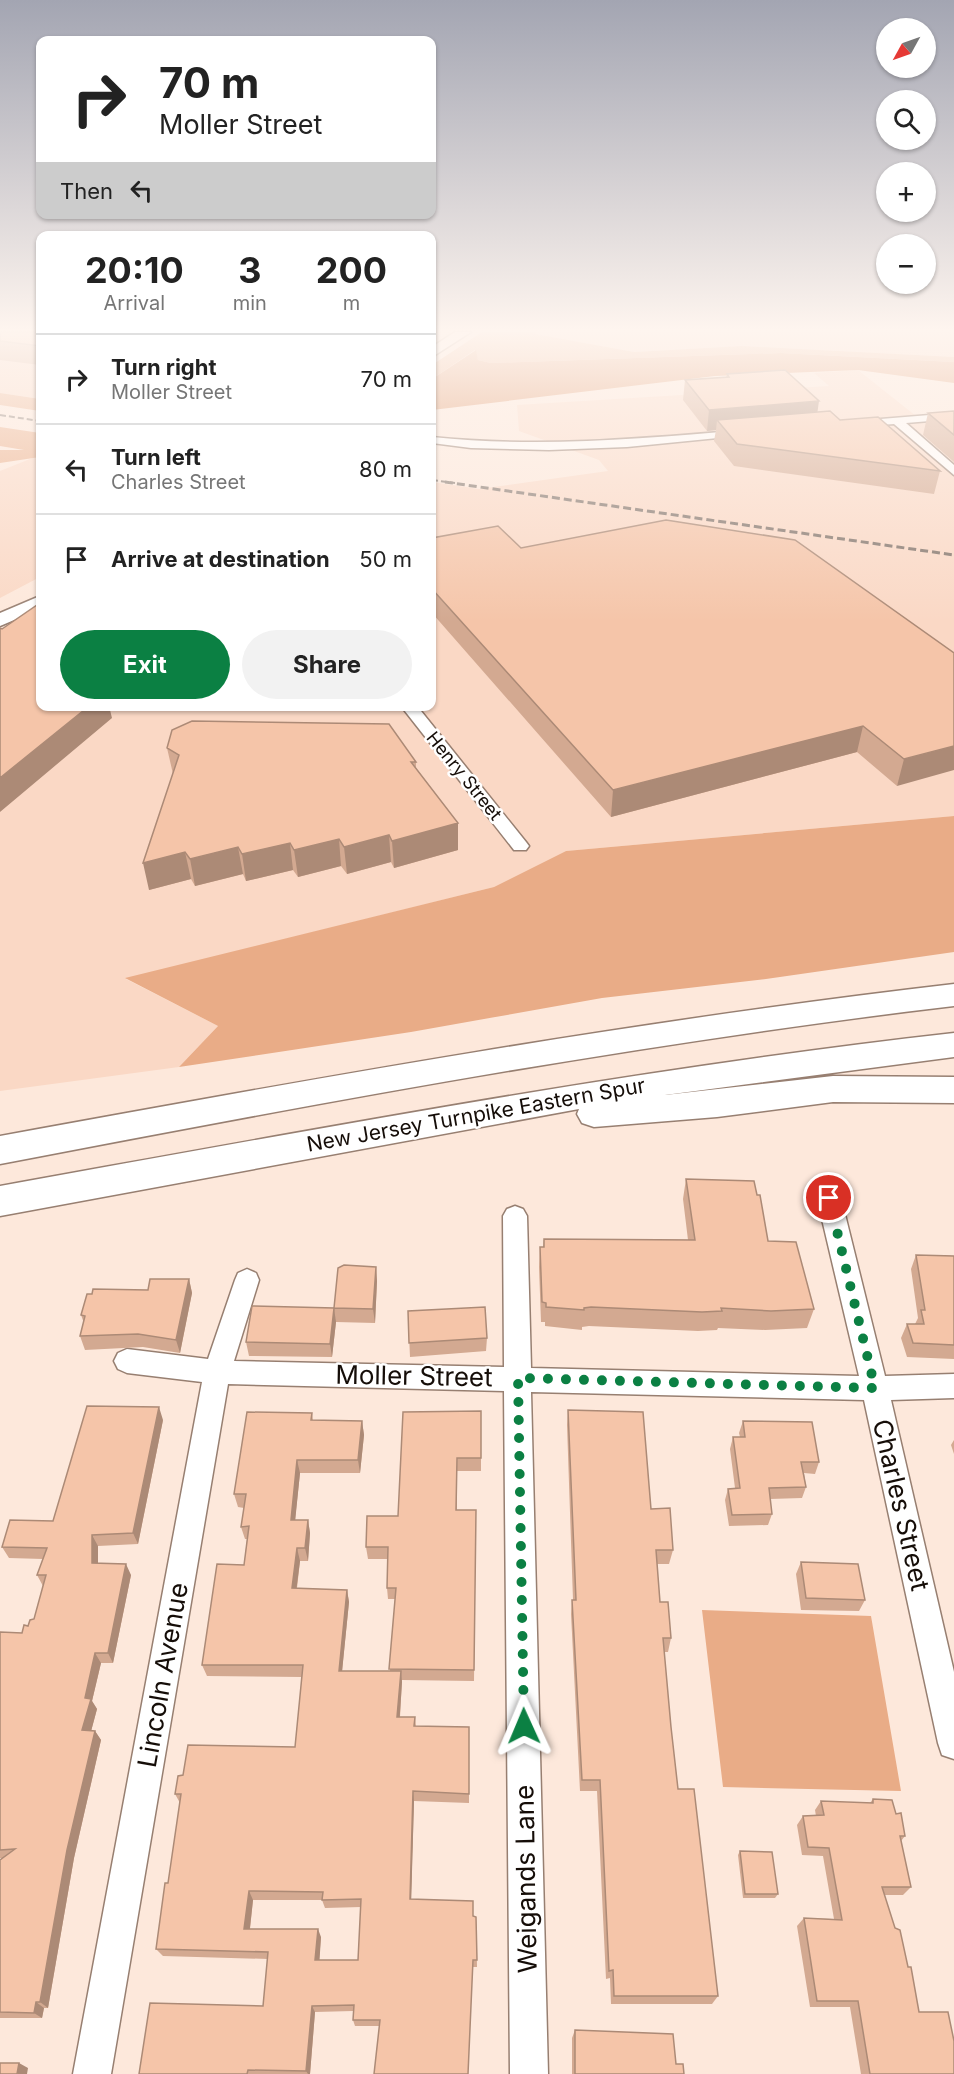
<!DOCTYPE html>
<meta charset="utf-8">
<style>
:root{--surface:#fff;--page:#f2f2f2;--text:#222;--muted:#767676;--line:#e0e0e0;--accent:#0b8043}
body{margin:0;font-family:Inter,sans-serif;background:var(--page);color:var(--text);height:100vh;display:flex;flex-direction:column;font-size:22px;white-space:nowrap}
*{box-sizing:border-box;margin:0}
p{font-size:20px;color:var(--muted)}
.icon{flex:none;width:33px;height:33px;fill:none;stroke:currentColor;stroke-width:2;stroke-linecap:round;stroke-linejoin:round}
.map{position:relative;flex:1;overflow:hidden}
.sheet{position:absolute;left:36px;top:231px;width:400px;height:480px;display:flex;flex-direction:column;background:var(--surface);border-radius:12px;box-shadow:0 2px 4px #0004}
.sheet>*{flex:none}
.guide{position:absolute;left:36px;top:36px;width:400px;height:183px;border-radius:12px;box-shadow:0 2px 4px #0004;background:#fff;color:var(--text);overflow:hidden}
.needle{width:39px;rotate:230deg}
.fabs{position:absolute;left:876px;top:18px;display:grid;gap:12px}
.fabs a{display:grid;place-items:center;width:60px;height:60px;border-radius:50%;background:var(--surface);box-shadow:0 2px 4px #0004;font-size:30px}
.pin{position:absolute;display:grid;place-items:center;width:51px;height:51px;color:#fff;margin:-26px;border:3px solid #fff;border-radius:50%;box-shadow:0 2px 6px #0007}
.me{position:absolute;width:66px;margin:-33px;rotate:359deg;stroke-linejoin:round;filter:drop-shadow(0 0 4px #0008)}
.turn{display:flex;align-items:center;gap:21px;height:126px;padding:0 24px;font-size:27px}
.turn .icon{width:78px;height:78px;stroke-width:2.5}
.turn b{display:block;font-size:42px;line-height:51px}
.then{display:flex;align-items:center;height:57px;padding:0 24px;background:#0003;gap:12px;font-size:22px}
.eta{display:flex;justify-content:space-evenly;align-items:center;height:102px;text-align:center}
.eta b{font-size:36px;font-weight:700;line-height:42px}
.cta{display:flex;gap:12px;margin-top:auto;padding:12px 24px}
.cta a{flex:1;height:69px;border-radius:36px;background:var(--accent);color:#fff;font-size:24px;font-weight:700;line-height:69px;text-align:center}
.cta a+a{background:var(--page);color:var(--text)}
ul{padding:0;list-style:none}
li{display:flex;align-items:center;gap:18px;height:90px;padding:0 24px;border-top:2px solid var(--line)}
li div{flex:1}
li b{display:block;font-size:22px}
li em{font-style:normal}
.map>svg:first-child{display:block}
</style>
<div class="map">
<svg width="954" height="2074" viewBox="0 0 954 2074">
<rect width="100%" height="100%" fill="#fde8db"/>
<!-- built -->
<path fill="#fad8c5" d="M 0,332 L 40,332 L 40,399 L 0,393 Z
M 537,332 L 954,332 L 954,357 L 742,346 L 634,352 L 534,334 Z
M 858,370 L 921,420 L 954,425 L 954,816 L 566,851 L 494,887 L 126,979 L 218,1026 L 179,1067 L 0,1091 L 0,638 L 40,706 L 432,706 L 432,482 L 479,489 L 608,471 L 599,460 L 519,431 L 517,405 L 829,386 L 814,373 Z
M 40,455 L 40,577 L 0,598 L 0,471 Z"/>
<!-- green -->
<path fill="#e9ac87" d="M 482,332 L 537,332 L 535,334 L 634,352 L 742,346 L 954,357 L 954,362 L 781,353 L 491,363 L 478,360 L 475,350 L 432,379 L 432,365 Z
M 0,393 L 40,399 L 40,411 L 0,405 Z
M 0,427 L 40,433 L 40,457 L 0,463 L 0,450 L 24,450 L 0,446 Z
M 954,816 L 954,952 L 766,979 L 602,998 L 411,1032 L 179,1067 L 218,1026 L 125,978 L 494,887 L 566,851 Z
M 702,1610 L 871,1616 L 901,1791 L 723,1787 Z"/>
<!-- water -->
<path fill="#db8f61" d="M 476,350 L 478,360 L 491,363 L 781,353 L 954,362 L 954,383 L 858,370 L 715,376 L 432,410 L 432,379 Z"/>
<g fill="none" stroke-linecap="round" stroke-linejoin="round">
<defs>
<path id="minor" d="M 954,413 L 954,419 L 906,423 L 954,465 L 954,475 L 894,424 L 856,427 L 851,424 L 856,421 Z
M 744,430 L 750,433 L 748,435 L 627,447 L 549,450 L 471,448 L 432,443 L 432,437 C 537,448 639,439 744,430 Z
M 401,706 L 417,706 L 526,842 L 529,846 L 526,850 L 514,850 Z
M 829,1189 L 837,1191 L 841,1198 L 885,1376 L 954,1374 L 954,1398 L 891,1400 L 954,1672 L 954,1759 L 942,1755 L 938,1743 L 864,1400 L 531,1392 L 548,2074 L 510,2074 L 504,1391 L 228,1384 L 111,2074 L 73,2074 L 202,1382 L 127,1373 L 118,1369 L 114,1361 L 118,1353 L 127,1349 L 208,1359 L 235,1280 L 238,1273 L 247,1269 L 256,1273 L 259,1280 L 234,1361 L 504,1367 L 503,1216 L 507,1209 L 515,1206 L 523,1209 L 527,1216 L 531,1368 L 859,1376 L 817,1198 L 821,1191 Z"/>
<path id="secondary" d="M 455,332 L 471,332 L 432,357 L 432,347 Z
M 40,596 L 40,609 L 0,626 L 0,613 Z"/>
<path id="motorway" d="M 954,984 L 954,1006 C 633,1044 317,1103 0,1164 L 0,1136 C 317,1078 634,1021 954,984 Z
M 954,1033 L 954,1057 L 665,1095 L 833,1076 L 954,1077 L 954,1103 L 833,1102 L 717,1117 L 594,1127 L 582,1123 L 577,1114 L 579,1109 L 0,1216 L 0,1186 C 317,1129 633,1069 954,1033 Z"/>
</defs>
<!-- minor casing -->
<use href="#minor" stroke="#977f71" stroke-width="3"/>
<!-- secondary casing -->
<use href="#secondary" stroke="#977f71" stroke-width="3"/>
<!-- motorway casing -->
<use href="#motorway" stroke="#977f71" stroke-width="3"/>
<!-- minor -->
<use href="#minor" fill="#fff" fill-rule="evenodd"/>
<!-- secondary -->
<use href="#secondary" fill="#fff" fill-rule="evenodd"/>
<!-- motorway -->
<use href="#motorway" fill="#fff" fill-rule="evenodd"/>
<!-- rail-far1 -->
<path stroke="#81736a" stroke-width="2" stroke-dasharray="6 3" stroke-linecap="butt" d="M 0,415 L 40,421
M 432,480 L 455,483"/>
<!-- rail -->
<path stroke="#81736a" stroke-width="3" stroke-dasharray="8 4" stroke-linecap="butt" d="M 445,482 L 954,555"/>
</g>
<!-- wall -->
<path fill="#d3a991" fill-rule="evenodd" d="M 0,332 L 40,332 L 40,365 L 0,360 Z
M 727,374 L 818,412 L 840,420 L 940,471 L 934,494 L 734,466 L 714,441 L 716,430 L 707,431 L 683,400 L 685,380 L 726,377 Z
M 954,411 L 954,462 L 923,435 L 928,413 Z
M 432,538 L 521,548 L 954,653 L 897,786 L 857,752 L 611,817 L 432,613 Z
M 167,748 L 416,762 L 416,768 L 458,823 L 458,850 L 394,868 L 391,862 L 347,874 L 341,866 L 298,877 L 293,870 L 246,881 L 243,874 L 195,886 L 191,879 L 149,890 L 173,774 Z
M 686,1179 L 757,1195 L 768,1241 L 814,1309 L 807,1328 L 765,1330 L 718,1328 L 717,1330 L 698,1331 L 589,1326 L 582,1327 L 582,1330 L 545,1326 L 545,1322 L 541,1322 L 539,1267 L 540,1247 L 543,1247 L 544,1239 L 688,1240 L 683,1199 Z
M 916,1255 L 954,1256 L 954,1359 L 907,1357 L 901,1338 L 907,1324 L 915,1324 L 918,1318 L 911,1269 Z
M 376,1267 L 377,1281 L 375,1323 L 336,1322 L 332,1357 L 249,1356 L 246,1342 L 334,1308 Z
M 189,1279 L 192,1293 L 180,1353 L 143,1347 L 85,1350 L 80,1336 L 84,1323 L 81,1315 L 92,1294 L 148,1290 Z
M 408,1311 L 487,1338 L 486,1351 L 410,1357 Z
M 568,1410 L 651,1509 L 673,1550 L 669,1564 L 657,1564 L 660,1602 L 671,1638 L 668,1652 L 664,1652 L 671,1727 L 678,1789 L 718,1996 L 712,2004 L 611,2004 L 610,1978 L 606,1979 L 597,1791 L 580,1791 L 571,1614 L 572,1600 L 573,1600 L 567,1425 Z
M 481,1411 L 481,1471 L 457,1471 L 457,1510 L 476,1510 L 474,1681 L 402,1680 L 400,1717 L 415,1717 L 416,1726 L 469,1727 L 469,1803 L 414,1801 L 411,1899 L 476,1917 L 477,1967 L 473,1967 L 379,2026 L 355,2026 L 353,2020 L 353,2011 L 315,2012 L 310,2074 L 139,2074 L 263,2006 L 268,1959 L 163,1956 L 156,1949 L 168,1883 L 180,1803 L 175,1794 L 183,1775 L 295,1747 L 302,1677 L 207,1676 L 202,1665 L 244,1565 L 247,1539 L 245,1539 L 241,1527 L 244,1508 L 238,1507 L 234,1494 L 312,1413 L 313,1420 L 362,1421 L 364,1435 L 360,1473 L 300,1473 L 295,1520 L 308,1520 L 310,1533 L 308,1561 L 300,1561 L 297,1588 L 347,1590 L 349,1602 L 342,1671 L 390,1671 L 395,1599 L 388,1599 L 387,1588 L 388,1559 L 368,1559 L 366,1547 L 398,1516 ZM 253,1900 L 322,1900 L 325,1908 L 361,1907 L 358,1960 L 319,1960 L 321,1937 L 250,1929 Z
M 163,1420 L 138,1544 L 98,1546 L 98,1563 L 131,1575 L 113,1663 L 101,1663 L 92,1701 L 97,1709 L 91,1731 L 95,1731 L 101,1740 L 74,1858 L 48,2008 L 44,2008 L 42,2018 L 0,2018 L 0,1860 L 3,1858 L 0,1858 L 0,1632 L 22,1633 L 34,1619 L 43,1586 L 37,1575 L 43,1559 L 9,1558 L 2,1547 L 53,1521 Z
M 743,1421 L 819,1462 L 815,1474 L 804,1473 L 806,1487 L 802,1498 L 770,1499 L 772,1514 L 768,1525 L 729,1526 L 725,1500 L 728,1489 L 735,1488 L 730,1449 L 733,1437 L 740,1437 L 739,1433 Z
M 954,1440 L 954,1454 L 951,1445 Z
M 801,1562 L 865,1600 L 859,1611 L 801,1610 L 796,1574 Z
M 873,1799 L 896,1814 L 905,1836 L 901,1841 L 911,1887 L 903,1895 L 884,1895 L 908,1967 L 919,2012 L 954,2074 L 861,2074 L 850,2007 L 810,2007 L 797,1926 L 804,1918 L 834,1919 L 823,1856 L 802,1855 L 797,1825 L 803,1816 L 816,1816 L 815,1810 L 821,1801 L 870,1803 Z
M 740,1851 L 778,1894 L 775,1898 L 743,1898 L 738,1855 Z
M 575,2030 L 676,2064 L 684,2074 L 572,2074 L 572,2038 Z"/>
<!-- shaded-wall -->
<path fill="#ac8a76" d="M 819,401 L 816,422 L 717,420 L 716,430 L 707,431 L 709,410 Z
M 89,706 L 109,706 L 112,718 L 0,812 L 0,778 Z
M 863,726 L 857,752 L 611,817 L 613,790 Z
M 954,746 L 954,770 L 897,786 L 904,759 Z
M 458,823 L 458,850 L 394,868 L 392,841 Z
M 389,835 L 391,862 L 347,874 L 344,847 Z
M 339,839 L 341,866 L 298,877 L 294,850 Z
M 290,843 L 293,870 L 246,881 L 242,854 Z
M 238,847 L 243,874 L 195,886 L 190,859 Z
M 185,852 L 191,879 L 149,890 L 143,863 Z
M 376,1267 L 377,1281 L 375,1323 L 373,1309 Z
M 189,1279 L 192,1293 L 180,1353 L 176,1340 Z
M 334,1308 L 336,1322 L 332,1357 L 330,1344 Z
M 159,1407 L 163,1420 L 138,1544 L 133,1533 Z
M 362,1421 L 364,1435 L 360,1473 L 358,1460 Z
M 297,1460 L 300,1473 L 294,1532 L 291,1520 Z
M 308,1520 L 310,1533 L 308,1561 L 305,1548 Z
M 92,1535 L 98,1546 L 98,1574 L 92,1563 Z
M 297,1548 L 300,1561 L 295,1600 L 292,1588 Z
M 126,1564 L 131,1575 L 113,1663 L 108,1653 Z
M 347,1590 L 349,1602 L 341,1682 L 339,1671 Z
M 95,1653 L 101,1663 L 92,1701 L 97,1709 L 89,1739 L 82,1730 L 85,1698 Z
M 401,1671 L 402,1682 L 399,1728 L 397,1717 Z
M 95,1731 L 101,1740 L 74,1858 L 48,2008 L 40,2002 L 67,1850 Z
M 413,1791 L 414,1801 L 411,1907 L 410,1899 Z
M 249,1891 L 253,1900 L 249,1936 L 244,1929 Z
M 318,1929 L 321,1937 L 319,1968 L 315,1960 Z
M 36,2002 L 44,2008 L 42,2018 L 34,2013 Z
M 312,2006 L 315,2012 L 310,2074 L 308,2074 L 306,2071 Z
M 19,2063 L 28,2068 L 27,2074 L 17,2074 Z"/>
<!-- building -->
<path fill="#f5c5a9" stroke="#ac8a76" stroke-width="1.5" fill-rule="evenodd" d="M 0,332 L 40,332 L 40,346 L 0,341 Z
M 785,370 L 819,401 L 709,410 L 685,380 L 729,377 L 727,374 Z
M 830,411 L 840,420 L 878,417 L 940,471 L 737,444 L 717,420 Z
M 954,411 L 954,435 L 928,413 Z
M 666,520 L 795,540 L 954,653 L 954,746 L 904,759 L 863,726 L 613,790 L 432,589 L 432,538 L 498,526 L 521,548 Z
M 40,603 L 40,706 L 89,706 L 0,778 L 0,628 L 2,629 Z
M 192,721 L 389,724 L 416,762 L 411,762 L 458,823 L 392,841 L 389,835 L 344,847 L 339,839 L 294,850 L 290,843 L 242,854 L 238,847 L 190,859 L 185,852 L 143,863 L 179,755 L 167,748 L 172,730 Z
M 686,1179 L 754,1181 L 757,1195 L 760,1195 L 768,1241 L 796,1242 L 814,1309 L 771,1311 L 721,1308 L 722,1311 L 702,1312 L 591,1307 L 584,1308 L 584,1310 L 546,1307 L 546,1303 L 542,1302 L 540,1247 L 544,1247 L 544,1239 L 695,1240 Z
M 916,1255 L 954,1256 L 954,1345 L 913,1343 L 907,1324 L 924,1324 L 921,1310 L 925,1310 Z
M 344,1265 L 376,1267 L 373,1309 L 334,1308 L 338,1268 Z
M 150,1279 L 189,1279 L 176,1340 L 138,1334 L 80,1336 L 85,1316 L 81,1315 L 87,1294 L 92,1294 L 93,1289 L 148,1290 Z
M 252,1306 L 334,1308 L 330,1344 L 246,1342 Z
M 485,1307 L 487,1338 L 409,1343 L 408,1311 Z
M 87,1406 L 159,1407 L 133,1533 L 92,1535 L 92,1563 L 126,1564 L 108,1653 L 95,1653 L 85,1698 L 91,1699 L 82,1730 L 95,1731 L 67,1850 L 40,2002 L 36,2002 L 34,2013 L 0,2012 L 0,1860 L 15,1849 L 0,1850 L 0,1632 L 22,1633 L 24,1625 L 28,1626 L 30,1620 L 34,1619 L 46,1575 L 37,1575 L 47,1548 L 2,1547 L 10,1520 L 53,1521 Z
M 568,1410 L 643,1412 L 651,1509 L 670,1508 L 673,1550 L 656,1550 L 660,1602 L 668,1602 L 671,1638 L 663,1638 L 671,1727 L 678,1789 L 694,1789 L 718,1996 L 614,1996 L 613,1970 L 609,1971 L 600,1780 L 582,1780 L 572,1600 L 576,1600 Z
M 481,1411 L 481,1458 L 457,1458 L 456,1510 L 476,1510 L 474,1670 L 389,1669 L 396,1588 L 387,1588 L 388,1547 L 366,1547 L 367,1516 L 398,1516 L 403,1412 Z
M 247,1412 L 312,1413 L 311,1420 L 362,1421 L 358,1460 L 297,1460 L 291,1520 L 308,1520 L 305,1548 L 297,1548 L 292,1588 L 347,1590 L 339,1671 L 401,1671 L 397,1717 L 415,1717 L 414,1726 L 469,1727 L 469,1794 L 413,1791 L 410,1899 L 473,1901 L 473,1916 L 476,1917 L 477,1960 L 473,1960 L 468,2074 L 374,2074 L 380,2020 L 353,2020 L 354,2005 L 312,2006 L 306,2071 L 248,2070 L 247,2074 L 139,2074 L 150,2003 L 263,2006 L 268,1952 L 156,1949 L 165,1883 L 168,1883 L 181,1794 L 175,1794 L 178,1776 L 183,1775 L 188,1745 L 295,1747 L 303,1665 L 202,1665 L 217,1564 L 244,1565 L 249,1526 L 241,1527 L 246,1494 L 234,1494 ZM 249,1891 L 323,1892 L 322,1900 L 361,1899 L 358,1960 L 315,1960 L 318,1929 L 244,1929 Z
M 743,1421 L 812,1422 L 819,1462 L 801,1462 L 806,1487 L 769,1488 L 772,1514 L 732,1515 L 728,1489 L 740,1488 L 733,1437 L 745,1437 Z
M 801,1562 L 858,1564 L 865,1600 L 806,1598 Z
M 873,1799 L 892,1800 L 896,1814 L 901,1813 L 905,1836 L 900,1836 L 911,1887 L 882,1887 L 895,1928 L 900,1930 L 908,1967 L 911,1967 L 919,2012 L 948,2012 L 954,2041 L 954,2074 L 870,2074 L 858,2001 L 817,2001 L 804,1918 L 842,1920 L 829,1848 L 808,1847 L 803,1816 L 824,1815 L 821,1801 L 873,1803 Z
M 740,1851 L 772,1852 L 778,1894 L 745,1894 Z
M 575,2030 L 673,2034 L 676,2064 L 683,2064 L 684,2074 L 575,2074 Z
M 0,2063 L 19,2063 L 17,2074 L 0,2074 Z"/>
<!-- sky -->
<linearGradient id="sky" x2="0" y2="1"><stop stop-color="#a3a5b2"/><stop offset="0.53" stop-color="#fef5ef"/><stop offset="1" stop-color="#fef5ef" stop-opacity="0"/></linearGradient>
<rect width="954" height="622" fill="url(#sky)"/>
<g fill="none" stroke-linecap="round" stroke-linejoin="round">
<!-- route -->
<path stroke="#0b8043" stroke-width="10" stroke-dasharray="0 18" d="M 524,1726 L 518,1378 L 875,1388 L 829,1198"/>
</g>
<g text-anchor="middle" stroke-width="5" stroke-linejoin="round" paint-order="stroke">
<!-- far-street labels -->
<g font-size="18" fill="#150d08" stroke="#fff">
<text transform="translate(464 776) rotate(51)" y="6">Henry Street</text>
</g>
<!-- street labels -->
<g font-size="21" fill="#150d08" stroke="#fff">
<text transform="translate(476 1115) rotate(-10)" y="7">New Jersey Turnpike Eastern Spur</text>
</g>
<!-- near-street labels -->
<g font-size="26" fill="#150d08" stroke="#fff">
<text transform="translate(414 1376) rotate(1)" y="9">Moller Street</text>
<text transform="translate(901 1505) rotate(77)" y="9">Charles Street</text>
<text transform="translate(163 1675) rotate(-80)" y="9">Lincoln Avenue</text>
<text transform="translate(526 1879) rotate(-91)" y="9">Weigands Lane</text>
</g>
</g>
</svg>
<div class="fabs">
<a><svg class="needle" viewBox="-14 -14 28 28"><path d="M0-13l5 13h-10z" fill="#e53935"/><path d="M0 13l5-13h-10z" fill="#767676"/></svg></a>
<a><svg class="icon" aria-label="search" viewBox="0 0 24 24"><circle cx="10" cy="10" r="6"/><path d="M15 15l6 6"/></svg></a>
<a>+</a>
<a>−</a>
</div>
<div class="pin" style="left:829px;top:1198px;background:#d93025"><svg class="icon" aria-label="arrive" viewBox="0 0 24 24"><path d="M6 21V4h12l-3 4 3 4H6"/></svg></div>
<svg class="me" style="left:524px;top:1726px" viewBox="-20 -20 40 40"><path d="M0-17L14 15 0 8-14 15z" fill="#0b8043" stroke="#fff" stroke-width="4"/></svg>
<div class="guide">
<div class="turn"><svg class="icon" aria-label="right" viewBox="0 0 24 24"><path d="M7 20v-9h11M14 6l5 5-5 5"/></svg><div><b>70 m</b>Moller Street</div></div>
<div class="then">Then<svg class="icon" aria-label="left" viewBox="0 0 24 24"><path d="M17 20v-9H6M10 6l-5 5 5 5"/></svg></div>
</div>
<section class="sheet">
<div class="eta">
<div><b>20:10</b><p>Arrival</p></div>
<div><b>3</b><p>min</p></div>
<div><b>200</b><p>m</p></div>
</div>
<ul>
<li><svg class="icon" aria-label="right" viewBox="0 0 24 24"><path d="M7 20v-9h11M14 6l5 5-5 5"/></svg><div><b>Turn right</b><p>Moller Street</p></div><em>70 m</em></li>
<li><svg class="icon" aria-label="left" viewBox="0 0 24 24"><path d="M17 20v-9H6M10 6l-5 5 5 5"/></svg><div><b>Turn left</b><p>Charles Street</p></div><em>80 m</em></li>
<li><svg class="icon" aria-label="arrive" viewBox="0 0 24 24"><path d="M6 21V4h12l-3 4 3 4H6"/></svg><div><b>Arrive at destination</b></div><em>50 m</em></li>
</ul>
<div class="cta"><a>Exit</a><a>Share</a></div>
</section>
</div>
